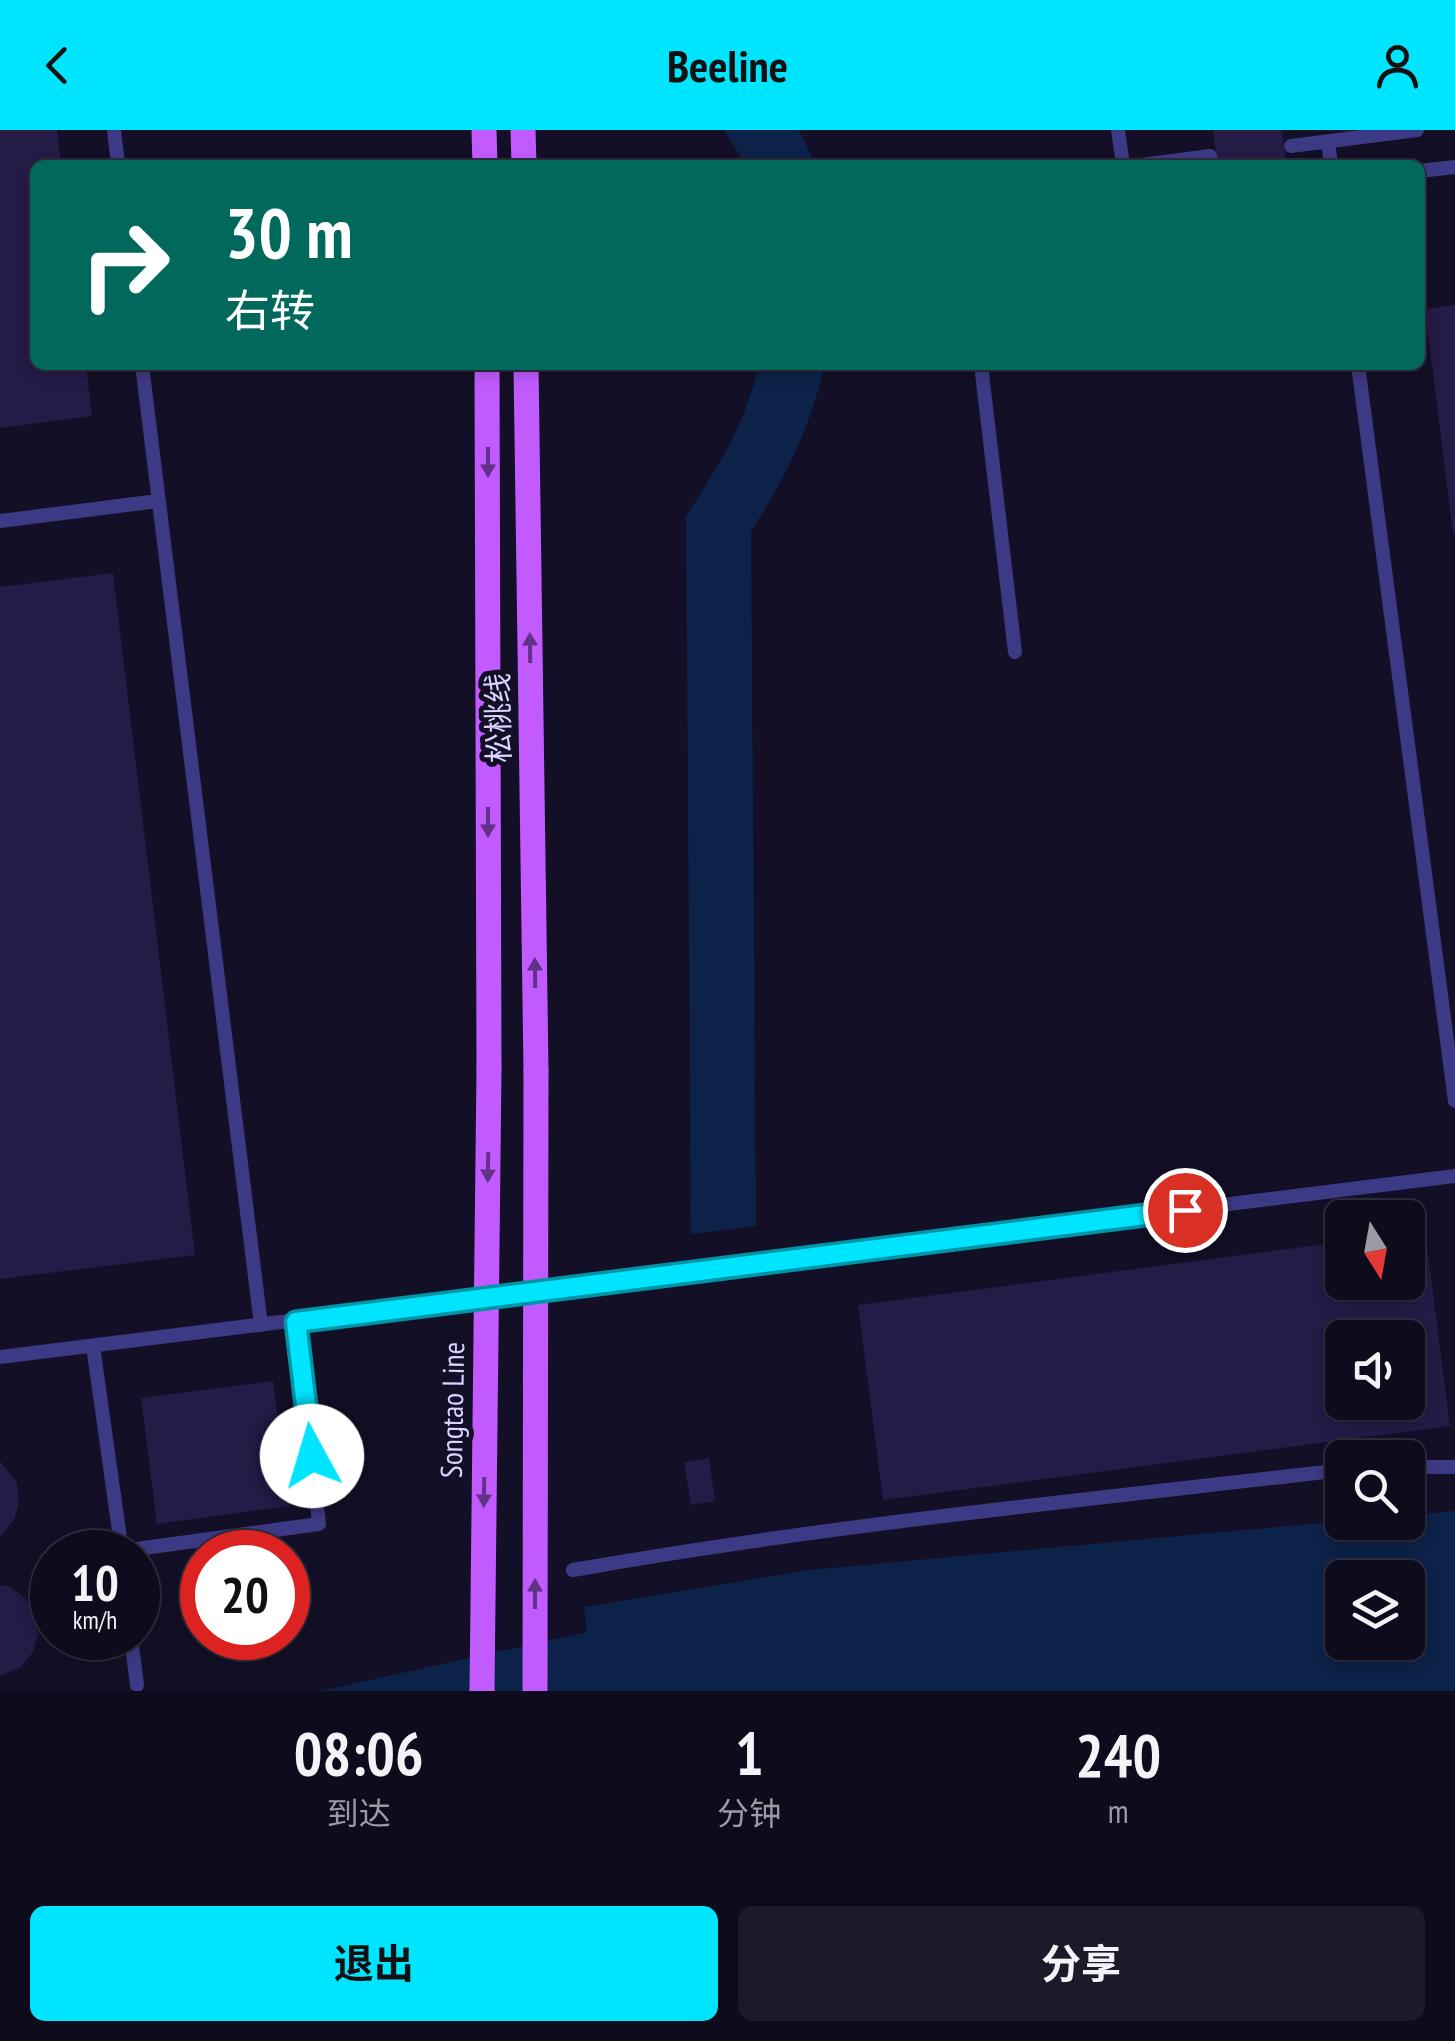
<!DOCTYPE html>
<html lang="zh">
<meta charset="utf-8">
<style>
:root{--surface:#0e0b1c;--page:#1c1929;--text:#f1f3f6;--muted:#9b9ba3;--line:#2e2b3b;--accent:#00e5ff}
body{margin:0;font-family:"PT Sans Narrow","Noto Sans SC",sans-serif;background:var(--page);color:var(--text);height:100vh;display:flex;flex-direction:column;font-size:38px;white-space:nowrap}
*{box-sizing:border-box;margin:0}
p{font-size:32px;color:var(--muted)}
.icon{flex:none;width:55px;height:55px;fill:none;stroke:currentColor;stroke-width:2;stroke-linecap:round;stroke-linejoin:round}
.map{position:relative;height:1561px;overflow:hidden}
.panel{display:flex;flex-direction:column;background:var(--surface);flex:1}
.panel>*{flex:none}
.hud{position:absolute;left:30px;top:30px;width:1395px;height:210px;border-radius:15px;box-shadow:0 5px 15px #0003,0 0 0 2px var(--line);background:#00695c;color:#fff;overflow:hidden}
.needle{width:65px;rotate:169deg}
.controls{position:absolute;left:1325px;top:1070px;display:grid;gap:20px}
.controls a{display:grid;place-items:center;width:100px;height:100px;border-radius:15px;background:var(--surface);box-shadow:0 5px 15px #0003,0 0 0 2px var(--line);font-size:50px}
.speed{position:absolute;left:30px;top:1400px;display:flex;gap:20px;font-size:50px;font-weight:700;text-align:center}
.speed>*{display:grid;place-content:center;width:130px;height:130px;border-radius:50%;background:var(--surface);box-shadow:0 5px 15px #0003,0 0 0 2px var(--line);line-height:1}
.speed small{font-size:25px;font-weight:400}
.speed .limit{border:15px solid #d22;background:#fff;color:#111}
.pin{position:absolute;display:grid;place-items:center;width:85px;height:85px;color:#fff;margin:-42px;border:5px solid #fff;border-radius:50%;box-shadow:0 2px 10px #0007}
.me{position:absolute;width:110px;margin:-55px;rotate:354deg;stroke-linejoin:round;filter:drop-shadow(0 0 8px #0008)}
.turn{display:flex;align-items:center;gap:35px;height:210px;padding:0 30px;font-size:45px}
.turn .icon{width:130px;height:130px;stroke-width:2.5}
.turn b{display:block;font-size:70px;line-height:85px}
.eta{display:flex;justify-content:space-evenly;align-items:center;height:170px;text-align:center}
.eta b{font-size:60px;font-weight:700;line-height:70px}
.cta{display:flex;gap:20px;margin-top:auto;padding:20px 30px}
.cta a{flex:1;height:115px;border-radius:15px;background:var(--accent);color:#111;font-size:40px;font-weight:700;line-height:115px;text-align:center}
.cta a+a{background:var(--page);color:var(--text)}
header{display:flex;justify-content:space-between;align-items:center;height:130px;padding:0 30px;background:var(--accent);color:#111;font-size:45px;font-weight:700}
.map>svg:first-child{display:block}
</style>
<header><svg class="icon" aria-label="back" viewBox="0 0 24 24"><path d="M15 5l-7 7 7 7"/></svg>Beeline<svg class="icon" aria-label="person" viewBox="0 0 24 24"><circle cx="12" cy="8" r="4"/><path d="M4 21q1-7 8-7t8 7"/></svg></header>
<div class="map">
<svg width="1455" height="1561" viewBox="0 0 1455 1561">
<rect width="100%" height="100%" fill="#130f26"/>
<!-- water -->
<path fill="#0c2248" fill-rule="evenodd" d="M 724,0 L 799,0 L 816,35 L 746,35 Z
M 759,235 L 825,235 C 810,297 786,348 751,401 L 756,1096 L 691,1104 L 686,386 C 719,336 745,294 759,235 Z
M 1455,1381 L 1455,1561 L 321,1561 L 587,1502 L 584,1477 L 809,1440 L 1342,1391 L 1408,1392 L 1408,1385 ZM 1342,1448 L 1408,1448 L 1408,1512 L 1342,1512 Z"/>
<!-- building -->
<path fill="#241b47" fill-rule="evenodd" d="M 0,0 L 57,0 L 61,35 L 35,35 L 35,235 L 86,235 L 92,286 L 0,298 Z
M 1213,0 L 1282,0 L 1286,35 L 1217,35 Z
M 1455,175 L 1455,403 L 1453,404 L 1425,179 Z
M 113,443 L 195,1125 L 0,1149 L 0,457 Z
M 1425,1101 L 1450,1296 L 883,1370 L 858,1175 L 1342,1112 L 1342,1152 L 1408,1152 L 1408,1103 ZM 1342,1208 L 1408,1208 L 1408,1272 L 1342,1272 Z
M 273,1251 L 290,1376 L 157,1394 L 141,1268 Z
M 709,1328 L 715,1371 L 691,1375 L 684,1332 Z
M 0,1331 L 17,1353 L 19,1372 L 14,1390 L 0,1407 Z
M 0,1455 L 10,1457 L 26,1469 L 35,1486 L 38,1504 L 33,1522 L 21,1537 L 0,1546 Z"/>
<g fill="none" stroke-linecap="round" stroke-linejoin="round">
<!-- service -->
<path stroke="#3d3a85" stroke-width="14" d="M 114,0 L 118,35
M 1118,0 L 1123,35
M 1328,11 L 1331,35
M 1291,16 L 1417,0
M 1141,35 L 1210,26
M 1420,41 L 1455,37
M 142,235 L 261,1195
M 981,235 L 1015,522
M 1358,235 L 1455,971
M 0,391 L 158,371
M 93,1216 L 122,1422
M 0,1227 L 1455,1046
M 1408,1337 L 1455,1337
M 122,1421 L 319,1394 L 297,1192
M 573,1440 C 828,1395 1085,1370 1342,1340
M 131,1508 L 137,1555"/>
<!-- primary -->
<path stroke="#c25bff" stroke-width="25" d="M 484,0 L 485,35
M 523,0 L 524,35
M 487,235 L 489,939
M 526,235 L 536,941"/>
<!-- primary-bridge -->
<path stroke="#c25bff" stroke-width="25" d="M 482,1561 L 489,939
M 535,1561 L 536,941"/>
</g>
<!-- one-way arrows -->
<defs><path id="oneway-solid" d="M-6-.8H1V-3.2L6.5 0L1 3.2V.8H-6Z" transform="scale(2.5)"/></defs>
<g fill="#623188">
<use href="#oneway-solid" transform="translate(488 332) rotate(90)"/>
<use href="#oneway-solid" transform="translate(530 518) rotate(-91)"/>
<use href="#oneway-solid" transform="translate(488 692) rotate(90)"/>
<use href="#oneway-solid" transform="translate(535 843) rotate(-91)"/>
<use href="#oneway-solid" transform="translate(488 1037) rotate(91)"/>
<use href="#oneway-solid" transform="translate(484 1362) rotate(91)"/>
<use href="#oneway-solid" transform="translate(535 1464) rotate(-90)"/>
</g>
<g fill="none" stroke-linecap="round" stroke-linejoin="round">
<defs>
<path id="route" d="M 312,1326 L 296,1192 L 1185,1080"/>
</defs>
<!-- route casing -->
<use href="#route" stroke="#0095a6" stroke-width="25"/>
<!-- route -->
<use href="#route" stroke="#00e5ff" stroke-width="18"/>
</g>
<g text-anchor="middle" stroke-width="10" stroke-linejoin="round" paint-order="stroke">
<!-- street labels -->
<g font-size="30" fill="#d9d4ff" stroke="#130f26">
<text transform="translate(499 588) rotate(-91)" y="10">松桃线</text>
<text transform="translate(453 1280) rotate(-89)" y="10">Songtao Line</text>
</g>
</g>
</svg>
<div class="controls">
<a><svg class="needle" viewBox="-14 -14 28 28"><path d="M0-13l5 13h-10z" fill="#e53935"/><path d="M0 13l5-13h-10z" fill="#9b9ba3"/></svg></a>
<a><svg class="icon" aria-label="sound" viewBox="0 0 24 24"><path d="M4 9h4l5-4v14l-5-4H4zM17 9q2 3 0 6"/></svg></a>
<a><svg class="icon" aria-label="search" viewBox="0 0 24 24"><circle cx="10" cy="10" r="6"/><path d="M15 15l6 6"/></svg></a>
<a><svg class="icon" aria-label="layers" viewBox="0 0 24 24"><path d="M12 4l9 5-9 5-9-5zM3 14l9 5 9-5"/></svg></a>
</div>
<div class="speed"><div>10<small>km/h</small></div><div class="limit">20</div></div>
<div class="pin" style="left:1185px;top:1080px;background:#d93025"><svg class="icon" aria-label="arrive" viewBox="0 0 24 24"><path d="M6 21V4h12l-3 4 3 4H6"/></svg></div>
<svg class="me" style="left:312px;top:1326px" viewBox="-20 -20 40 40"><circle r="19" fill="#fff"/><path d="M0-13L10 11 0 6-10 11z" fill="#00e5ff"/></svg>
<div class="hud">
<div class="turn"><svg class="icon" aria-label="right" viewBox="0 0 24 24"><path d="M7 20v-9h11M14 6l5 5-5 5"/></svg><div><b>30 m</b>右转</div></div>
</div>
</div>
<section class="panel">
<div class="eta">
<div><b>08:06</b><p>到达</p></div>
<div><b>1</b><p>分钟</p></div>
<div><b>240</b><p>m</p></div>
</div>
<div class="cta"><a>退出</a><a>分享</a></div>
</section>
